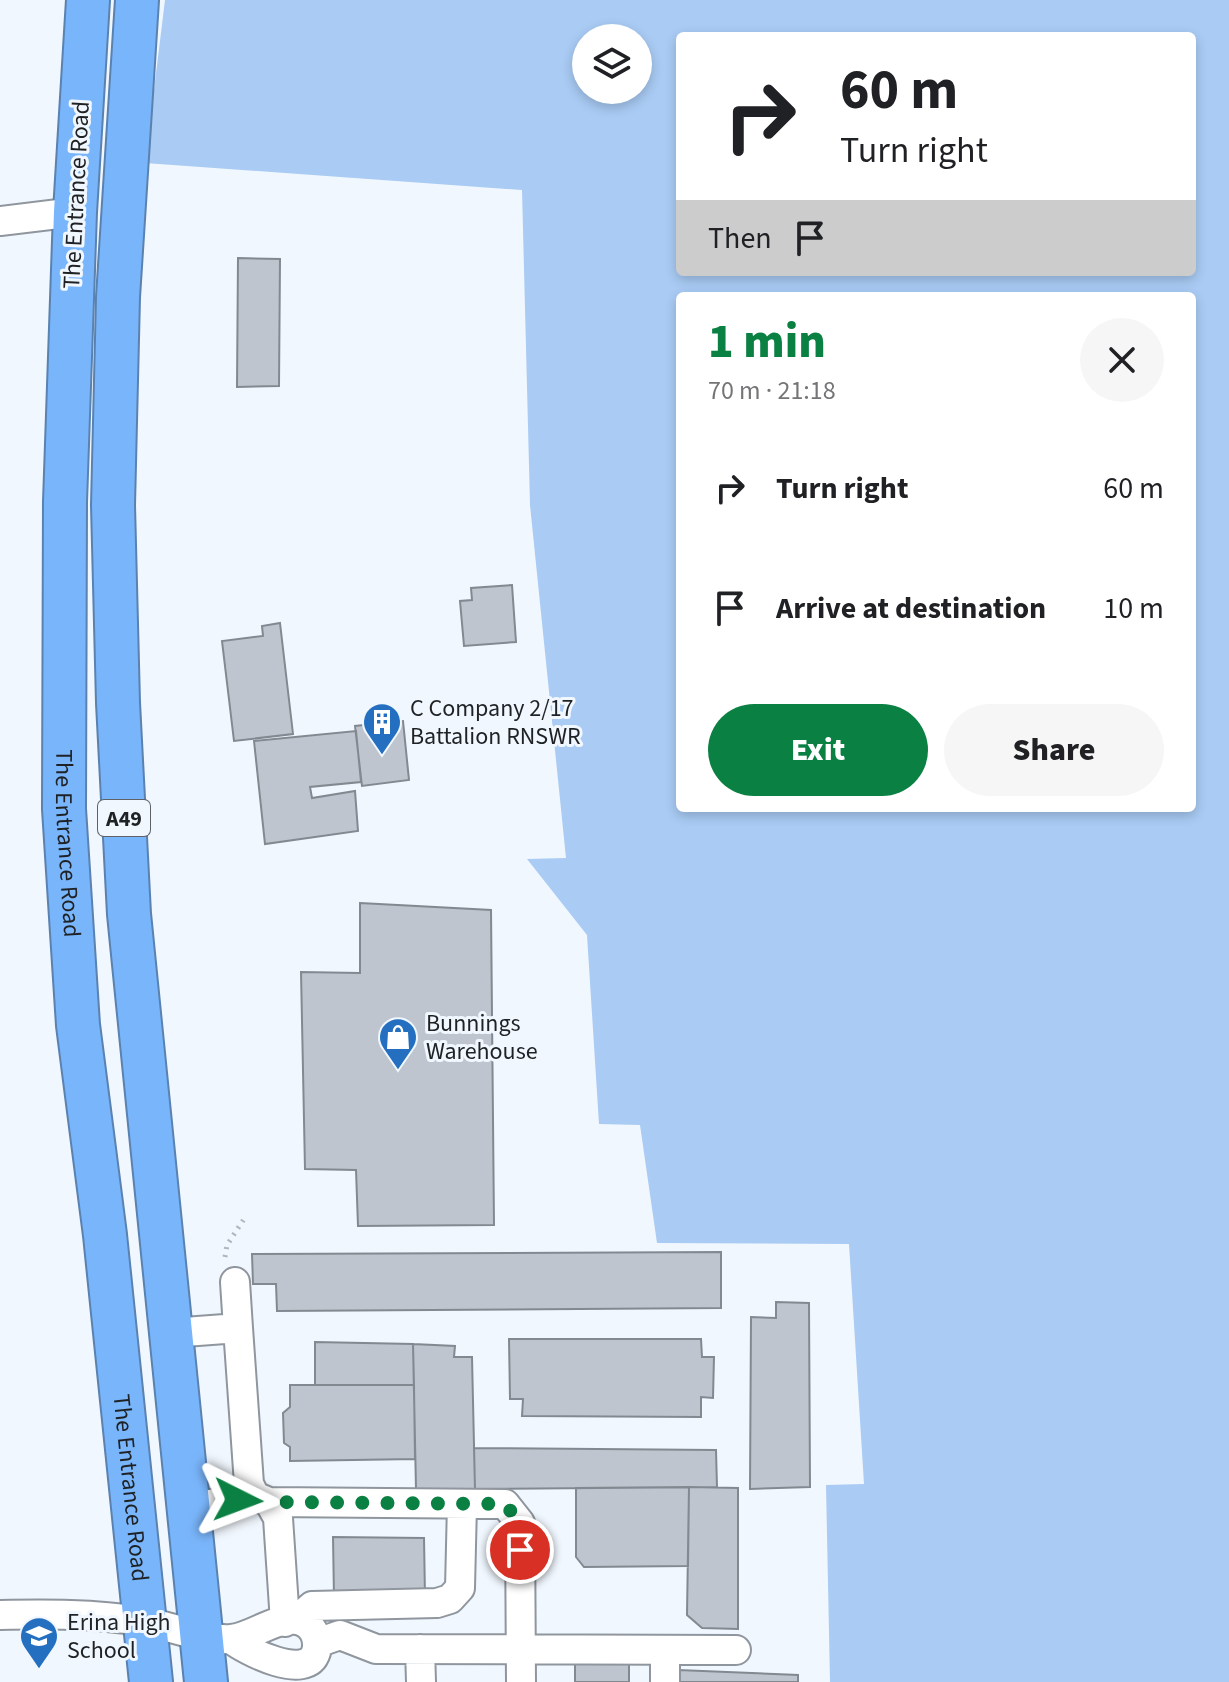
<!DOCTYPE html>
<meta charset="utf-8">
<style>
:root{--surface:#fff;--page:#f6f6f6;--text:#202124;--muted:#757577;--accent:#0b8043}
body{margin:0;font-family:"Source Sans 3",sans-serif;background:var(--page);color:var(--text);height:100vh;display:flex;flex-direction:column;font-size:30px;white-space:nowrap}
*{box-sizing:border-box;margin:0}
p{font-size:26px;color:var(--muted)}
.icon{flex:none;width:44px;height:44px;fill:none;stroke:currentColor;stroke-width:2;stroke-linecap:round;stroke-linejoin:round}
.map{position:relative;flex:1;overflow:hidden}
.drawer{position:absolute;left:676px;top:292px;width:520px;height:520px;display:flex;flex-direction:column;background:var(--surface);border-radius:8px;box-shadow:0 4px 12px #0003}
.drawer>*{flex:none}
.top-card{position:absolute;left:676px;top:32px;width:520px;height:244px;border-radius:8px;box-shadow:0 4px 12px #0003;background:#fff;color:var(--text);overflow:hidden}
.tools{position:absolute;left:572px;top:24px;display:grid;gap:16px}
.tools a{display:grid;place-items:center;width:80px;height:80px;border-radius:50%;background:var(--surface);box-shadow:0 4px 12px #0003;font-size:40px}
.pin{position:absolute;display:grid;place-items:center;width:68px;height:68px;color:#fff;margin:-34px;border:4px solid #fff;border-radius:50%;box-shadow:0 2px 8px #0007}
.me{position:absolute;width:88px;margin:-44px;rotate:93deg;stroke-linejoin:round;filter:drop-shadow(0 0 6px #0008)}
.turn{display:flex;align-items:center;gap:28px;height:168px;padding:0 32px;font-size:36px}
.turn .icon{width:104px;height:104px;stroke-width:2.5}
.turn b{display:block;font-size:56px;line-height:68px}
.then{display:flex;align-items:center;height:76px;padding:0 32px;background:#0003;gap:16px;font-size:30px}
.round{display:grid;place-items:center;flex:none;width:84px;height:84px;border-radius:42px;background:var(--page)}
.headline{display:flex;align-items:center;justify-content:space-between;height:136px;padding:0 32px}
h1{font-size:48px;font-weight:800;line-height:60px;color:var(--accent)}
.action{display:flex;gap:16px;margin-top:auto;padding:16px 32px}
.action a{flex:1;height:92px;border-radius:48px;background:var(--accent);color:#fff;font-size:32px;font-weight:800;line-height:92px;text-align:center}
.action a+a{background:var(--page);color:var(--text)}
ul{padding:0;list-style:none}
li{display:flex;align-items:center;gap:24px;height:120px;padding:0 32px}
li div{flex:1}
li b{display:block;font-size:30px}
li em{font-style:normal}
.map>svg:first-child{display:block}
</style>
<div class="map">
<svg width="1229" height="1682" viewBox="0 0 1229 1682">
<rect width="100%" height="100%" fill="#f1f7fe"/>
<!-- green -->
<path fill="#a9cbf4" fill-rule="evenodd" d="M 165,0 L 1229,0 L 1229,1682 L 830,1682 L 826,1485 L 864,1484 L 849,1244 L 657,1243 L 640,1125 L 599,1124 L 587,935 L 527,859 L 566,858 L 530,505 L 522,190 L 145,163 ZM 680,36 L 1192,36 L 1192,272 L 680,272 ZM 586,38 L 638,38 L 638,90 L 586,90 ZM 680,296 L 1192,296 L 1192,808 L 680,808 Z"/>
<!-- building -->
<path fill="#bec5ce" stroke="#828991" stroke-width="2" d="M 238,258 L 280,259 L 279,386 L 237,387 Z
M 512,585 L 516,642 L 464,646 L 460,601 L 472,600 L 471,588 Z
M 280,623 L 293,734 L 234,741 L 222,641 L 263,636 L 262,626 Z
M 403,721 L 409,780 L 362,786 L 355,726 Z
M 356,731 L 361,782 L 310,787 L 312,798 L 355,791 L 358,831 L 265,844 L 254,741 Z
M 360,903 L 491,910 L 494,1225 L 358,1226 L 356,1170 L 305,1169 L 301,972 L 360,973 Z
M 721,1252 L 721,1308 L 277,1311 L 276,1284 L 253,1284 L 252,1254 Z
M 776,1302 L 809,1303 L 810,1487 L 750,1489 L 751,1317 L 776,1318 Z
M 509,1339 L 701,1339 L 702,1357 L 714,1357 L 713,1398 L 701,1397 L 701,1417 L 522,1416 L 523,1399 L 510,1399 Z
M 315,1342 L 413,1344 L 414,1385 L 315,1385 Z
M 413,1344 L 455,1346 L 454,1357 L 472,1357 L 475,1489 L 416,1489 Z
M 290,1385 L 414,1385 L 415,1459 L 290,1461 L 290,1447 L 284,1443 L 283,1413 L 290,1407 Z
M 474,1448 L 716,1450 L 717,1487 L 475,1489 Z
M 689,1487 L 688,1566 L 584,1567 L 576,1557 L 576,1488 Z
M 689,1487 L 738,1488 L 738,1629 L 702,1628 L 687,1615 Z
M 333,1537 L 424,1538 L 425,1597 L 334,1598 Z
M 575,1662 L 629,1662 L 629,1682 L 575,1682 Z
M 678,1670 L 798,1675 L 798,1682 L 678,1682 Z"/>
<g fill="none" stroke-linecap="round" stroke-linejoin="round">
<defs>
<path id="minor" d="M 0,221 L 75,212
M 235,1282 L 238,1328
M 171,1333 L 238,1328 L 249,1484 L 255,1496 L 269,1502 L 278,1518 L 285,1622
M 269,1502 L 505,1504 L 520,1523 L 521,1682
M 188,1506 L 220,1503 L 255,1496
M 0,1615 C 48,1614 94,1614 141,1621 C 167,1625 207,1641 231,1639 C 252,1637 275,1617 296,1620 C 312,1622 320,1638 316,1652 C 307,1682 246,1651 231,1639
M 296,1620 L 312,1606 L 437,1603 L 450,1599 L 460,1588 L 462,1504
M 317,1643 L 340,1635 L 376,1649 L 736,1650
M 420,1649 L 421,1682
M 665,1682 L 665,1650"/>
<g id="highway">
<path id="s1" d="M 88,0 L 75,212 L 65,502 L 64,809 L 78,1025 L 105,1235 L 151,1682"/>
<path d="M 137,0 L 118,297 L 113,505 L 118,703 L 129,914 L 206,1682"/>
</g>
</defs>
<!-- minor casing -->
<use href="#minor" stroke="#8f969e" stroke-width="32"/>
<!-- highway casing -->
<use href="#highway" stroke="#5a82b0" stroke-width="46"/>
<!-- path -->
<path stroke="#b1b6bc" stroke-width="5" stroke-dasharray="2 6" stroke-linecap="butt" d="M 225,1257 L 227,1245 L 246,1216"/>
<!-- minor -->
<use href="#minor" stroke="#fff" stroke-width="28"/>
<!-- highway -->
<use href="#highway" stroke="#79b5fb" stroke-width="42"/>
</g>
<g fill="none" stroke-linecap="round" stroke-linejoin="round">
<!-- route -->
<path stroke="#0b8043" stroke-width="14" stroke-dasharray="0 25.2" d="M 238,1500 L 255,1496 L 269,1502 L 505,1504 L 520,1523 L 520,1550"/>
</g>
<!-- icons -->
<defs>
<symbol id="building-pin" viewBox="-11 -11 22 30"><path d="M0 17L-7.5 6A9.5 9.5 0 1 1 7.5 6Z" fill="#246fbf" stroke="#f1f7fe"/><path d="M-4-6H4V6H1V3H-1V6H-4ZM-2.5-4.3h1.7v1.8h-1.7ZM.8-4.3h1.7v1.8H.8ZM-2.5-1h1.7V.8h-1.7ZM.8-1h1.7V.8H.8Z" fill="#fff"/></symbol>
<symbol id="shop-pin" viewBox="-11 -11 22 30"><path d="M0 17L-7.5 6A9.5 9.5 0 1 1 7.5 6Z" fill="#246fbf" stroke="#f1f7fe"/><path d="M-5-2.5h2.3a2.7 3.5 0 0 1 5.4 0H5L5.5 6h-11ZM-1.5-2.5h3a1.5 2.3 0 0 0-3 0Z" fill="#fff"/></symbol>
<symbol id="school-pin" viewBox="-11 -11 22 30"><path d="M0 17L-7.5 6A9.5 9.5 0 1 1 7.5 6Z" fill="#246fbf" stroke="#f1f7fe"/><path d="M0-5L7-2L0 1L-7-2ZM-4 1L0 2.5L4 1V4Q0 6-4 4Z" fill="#fff"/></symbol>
</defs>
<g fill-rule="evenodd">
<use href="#building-pin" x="360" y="700" width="44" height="60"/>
<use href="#shop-pin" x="376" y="1015" width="44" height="60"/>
<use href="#school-pin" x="17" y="1614" width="44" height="60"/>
</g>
<g text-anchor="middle" stroke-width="6" stroke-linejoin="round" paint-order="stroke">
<!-- shield labels -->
<rect fill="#f1f7fe" stroke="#5e6266" stroke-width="2" x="98" y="800" width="52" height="36" rx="6"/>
<g font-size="22" font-weight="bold" fill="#1f2225">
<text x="124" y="826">A49</text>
</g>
<!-- street labels -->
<g font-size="24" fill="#1f2225" stroke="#f1f7fe">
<text transform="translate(76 195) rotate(-87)" y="8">The Entrance Road</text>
<text dy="8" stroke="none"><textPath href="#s1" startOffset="844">The Entrance Road</textPath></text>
<text dy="8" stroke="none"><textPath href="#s1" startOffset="1492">The Entrance Road</textPath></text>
</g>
<!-- poi labels -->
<g font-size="24" fill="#1f2225" stroke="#f1f7fe" text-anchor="start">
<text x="410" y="716">C Company 2/17<tspan x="410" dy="28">Battalion RNSWR</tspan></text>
<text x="426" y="1031">Bunnings<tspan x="426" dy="28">Warehouse</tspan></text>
<text x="67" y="1630">Erina High<tspan x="67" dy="28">School</tspan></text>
</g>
</g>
</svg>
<div class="tools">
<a><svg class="icon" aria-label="layers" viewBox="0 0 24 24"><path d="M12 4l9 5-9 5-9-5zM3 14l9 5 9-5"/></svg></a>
</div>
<div class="pin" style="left:520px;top:1550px;background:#d93025"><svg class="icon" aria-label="arrive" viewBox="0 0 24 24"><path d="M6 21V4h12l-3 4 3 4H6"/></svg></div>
<svg class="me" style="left:238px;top:1500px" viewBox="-20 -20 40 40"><path d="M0-17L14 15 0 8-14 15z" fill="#0b8043" stroke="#fff" stroke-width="4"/></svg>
<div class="top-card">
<div class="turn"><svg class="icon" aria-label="right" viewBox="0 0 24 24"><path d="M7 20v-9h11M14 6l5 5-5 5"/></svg><div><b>60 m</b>Turn right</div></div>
<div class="then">Then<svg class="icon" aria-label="arrive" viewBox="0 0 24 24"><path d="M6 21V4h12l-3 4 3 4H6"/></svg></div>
</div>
<section class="drawer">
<div class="headline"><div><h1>1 min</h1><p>70 m · 21:18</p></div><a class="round"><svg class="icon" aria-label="close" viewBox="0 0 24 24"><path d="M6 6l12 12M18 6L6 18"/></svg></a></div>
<ul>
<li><svg class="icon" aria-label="right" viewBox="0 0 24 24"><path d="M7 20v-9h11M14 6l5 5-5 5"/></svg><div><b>Turn right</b></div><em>60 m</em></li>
<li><svg class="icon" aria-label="arrive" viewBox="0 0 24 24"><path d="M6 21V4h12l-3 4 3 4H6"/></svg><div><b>Arrive at destination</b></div><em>10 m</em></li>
</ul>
<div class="action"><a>Exit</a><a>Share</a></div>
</section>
</div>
